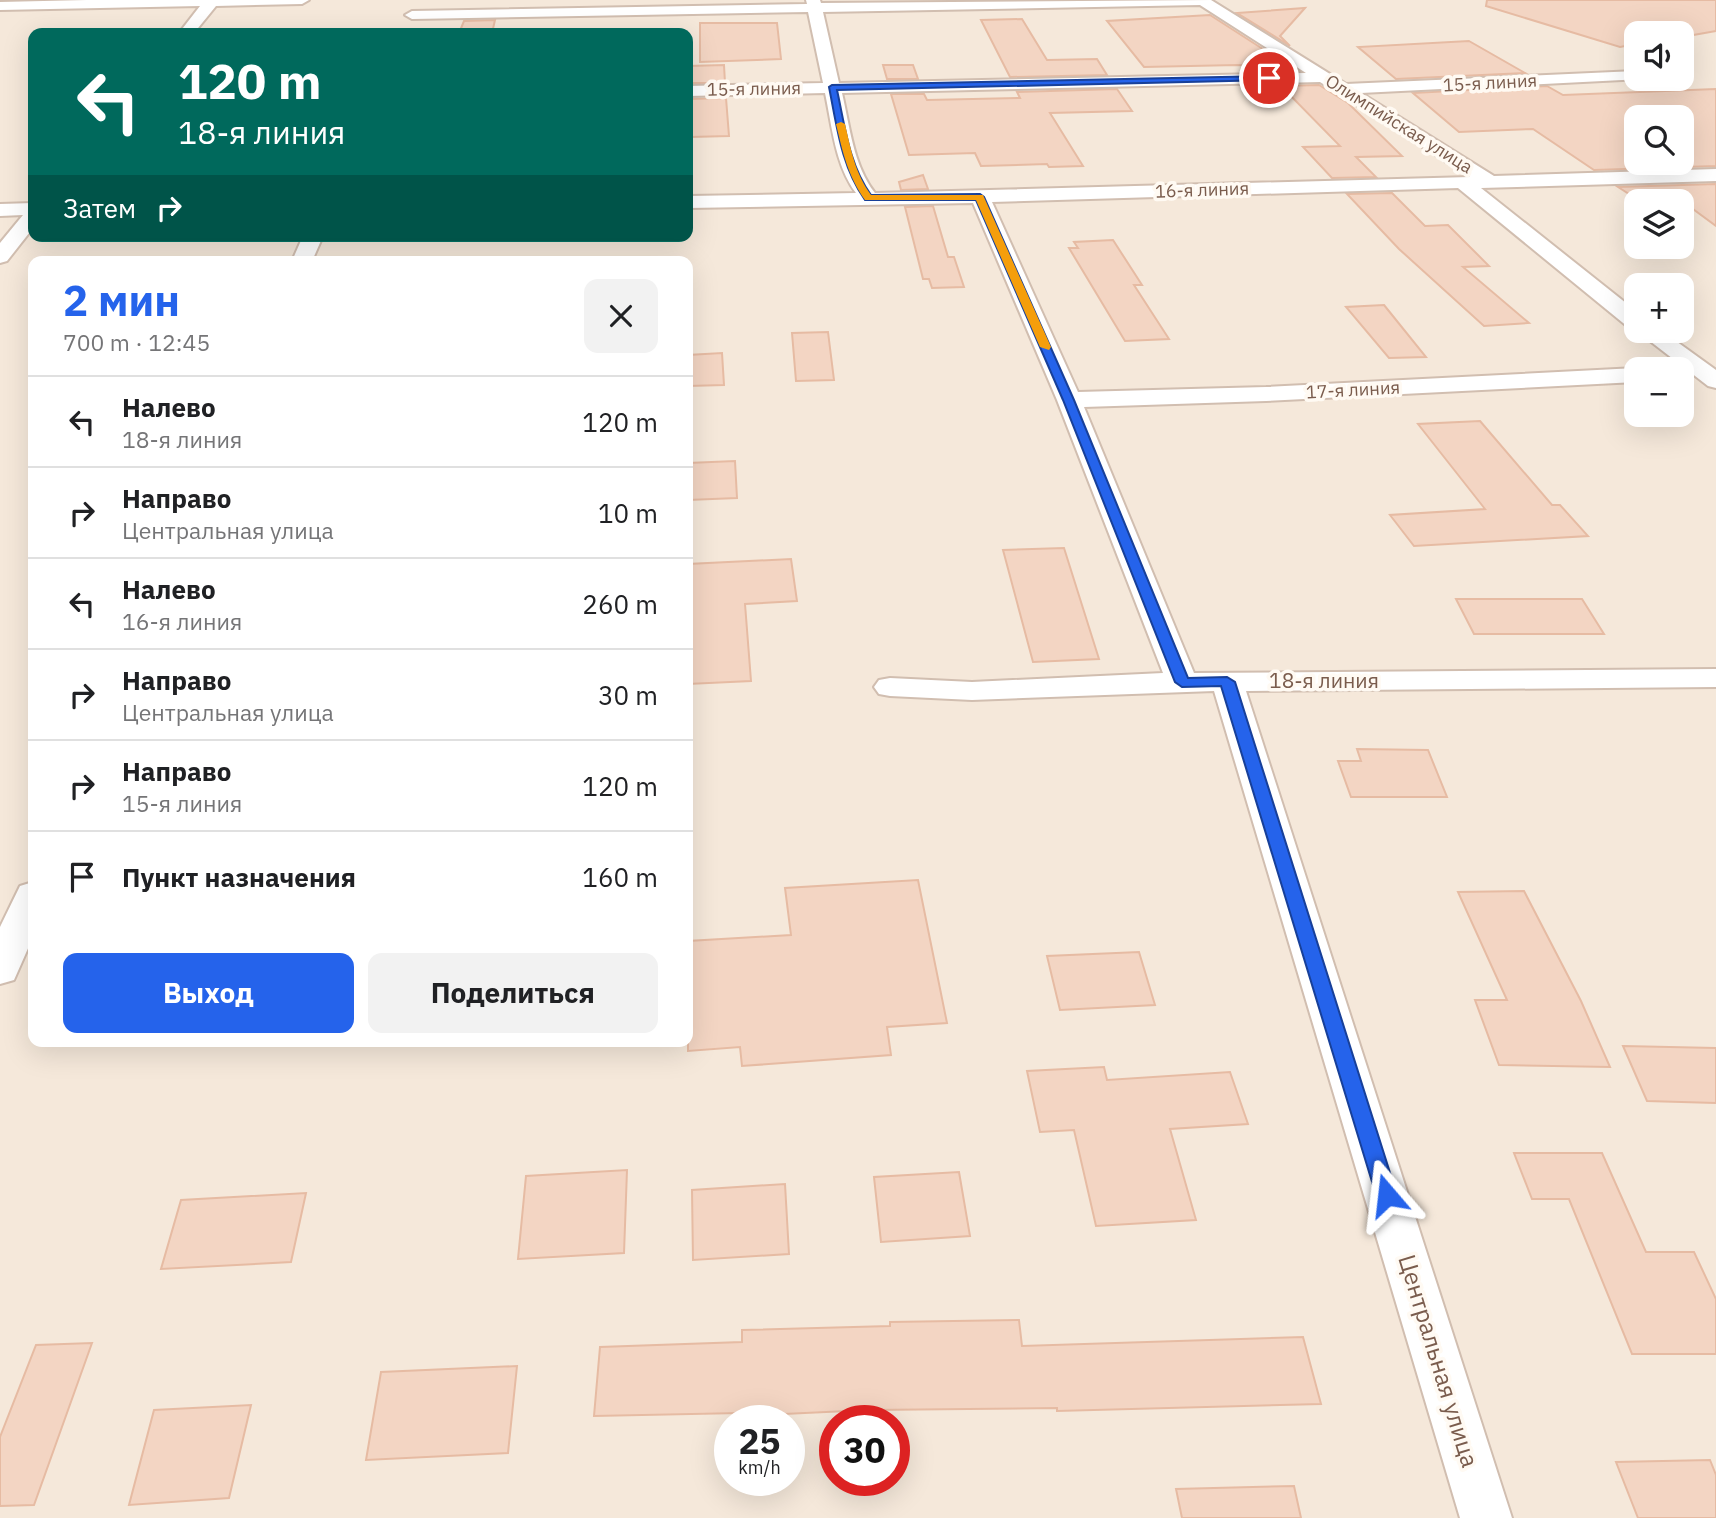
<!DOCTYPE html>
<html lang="ru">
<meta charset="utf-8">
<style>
:root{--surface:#fff;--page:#f2f2f2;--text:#202124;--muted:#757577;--line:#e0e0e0;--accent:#2563eb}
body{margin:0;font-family:"IBM Plex Sans",sans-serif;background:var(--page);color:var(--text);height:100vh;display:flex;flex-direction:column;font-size:26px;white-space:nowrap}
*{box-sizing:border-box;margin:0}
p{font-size:23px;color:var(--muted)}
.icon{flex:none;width:38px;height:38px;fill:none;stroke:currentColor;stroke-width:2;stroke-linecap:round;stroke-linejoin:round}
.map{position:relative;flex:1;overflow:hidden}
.panel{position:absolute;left:28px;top:256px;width:665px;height:791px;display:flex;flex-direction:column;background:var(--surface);border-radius:14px;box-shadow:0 7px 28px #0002}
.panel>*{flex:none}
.guide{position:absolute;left:28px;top:28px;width:665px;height:214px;border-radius:14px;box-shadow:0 7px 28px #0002;background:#00695c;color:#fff;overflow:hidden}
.buttons{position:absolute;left:1624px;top:21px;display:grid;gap:14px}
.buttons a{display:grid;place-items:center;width:70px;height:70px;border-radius:14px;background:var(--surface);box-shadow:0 7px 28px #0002;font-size:35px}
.speed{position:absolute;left:714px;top:1405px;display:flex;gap:14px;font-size:35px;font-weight:700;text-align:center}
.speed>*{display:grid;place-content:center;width:91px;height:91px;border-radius:50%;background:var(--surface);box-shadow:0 7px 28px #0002;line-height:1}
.speed small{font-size:18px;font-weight:400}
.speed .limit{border:10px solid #d22;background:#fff;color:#111}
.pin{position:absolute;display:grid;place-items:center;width:60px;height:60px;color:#fff;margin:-30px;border:4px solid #fff;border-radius:50%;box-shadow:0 2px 7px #0007}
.me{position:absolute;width:77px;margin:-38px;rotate:343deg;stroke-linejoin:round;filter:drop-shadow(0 0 5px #0008)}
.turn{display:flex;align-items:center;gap:24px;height:147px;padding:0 35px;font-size:32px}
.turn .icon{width:91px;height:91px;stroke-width:2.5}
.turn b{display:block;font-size:49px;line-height:60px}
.then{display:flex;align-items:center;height:66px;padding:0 35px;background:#0003;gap:14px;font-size:26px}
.round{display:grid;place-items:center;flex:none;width:74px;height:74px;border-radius:14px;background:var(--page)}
.headline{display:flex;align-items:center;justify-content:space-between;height:119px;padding:0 35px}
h1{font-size:42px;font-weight:800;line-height:52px;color:var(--accent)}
.button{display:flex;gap:14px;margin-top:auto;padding:14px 35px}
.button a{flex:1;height:80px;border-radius:14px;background:var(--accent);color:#fff;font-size:28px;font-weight:800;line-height:80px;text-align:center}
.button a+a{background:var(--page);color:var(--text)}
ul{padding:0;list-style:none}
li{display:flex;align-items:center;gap:21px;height:91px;padding:0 35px;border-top:2px solid var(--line)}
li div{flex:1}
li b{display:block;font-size:26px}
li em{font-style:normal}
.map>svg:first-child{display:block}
</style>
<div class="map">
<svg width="1716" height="1518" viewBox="0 0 1716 1518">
<rect width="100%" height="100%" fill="#fdf6ec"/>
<!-- residential -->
<path fill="#f5e8da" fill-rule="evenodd" d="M 0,0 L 1716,0 L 1716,1518 L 0,1518 ZM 33,33 L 688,33 L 688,236 L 33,236 ZM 1636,33 L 1682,33 L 1682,79 L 1636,79 ZM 1636,117 L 1682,117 L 1682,163 L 1636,163 ZM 1636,201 L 1682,201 L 1682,247 L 1636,247 ZM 33,261 L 688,261 L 688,1041 L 33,1041 ZM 1636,285 L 1682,285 L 1682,331 L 1636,331 ZM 1636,369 L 1682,369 L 1682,415 L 1636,415 ZM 730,1421 L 789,1421 L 789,1480 L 730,1480 ZM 835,1421 L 894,1421 L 894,1480 L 835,1480 Z"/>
<!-- building -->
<path fill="#f3d5c3" stroke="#e6bba3" stroke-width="2" fill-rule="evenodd" d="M 1487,0 L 1716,0 L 1716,31 L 1682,37 L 1682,33 L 1636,33 L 1636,44 L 1620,47 L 1486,6 Z
M 1305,8 L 1280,36 L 1290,46 L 1237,13 Z
M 1210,15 L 1297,71 L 1267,71 L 1262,66 L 1237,65 L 1144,67 L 1107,21 Z
M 1022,19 L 1047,60 L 1097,59 L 1107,75 L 1010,77 L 981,20 Z
M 495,20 L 492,33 L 459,33 L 464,21 Z
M 700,23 L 777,23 L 781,59 L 700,62 Z
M 1469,41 L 1525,73 L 1396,79 L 1358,47 Z
M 724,65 L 725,83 L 689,83 L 688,66 Z
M 883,65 L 913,65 L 918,79 L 887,79 Z
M 1319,85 L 1348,103 L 1402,156 L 1356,157 L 1376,177 L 1332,178 L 1303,147 L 1340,146 L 1281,86 Z
M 1547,86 L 1563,95 L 1716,89 L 1716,166 L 1594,170 L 1533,129 L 1459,132 L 1413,93 ZM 1636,117 L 1682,117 L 1682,163 L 1636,163 Z
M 1117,89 L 1132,111 L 1050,113 L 1083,166 L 1049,167 L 1047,164 L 981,166 L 975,153 L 909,155 L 891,94 L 924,94 L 927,100 L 1020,98 L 1017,92 Z
M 726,98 L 729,136 L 690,137 L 689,99 Z
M 923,175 L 928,189 L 901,190 L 899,182 Z
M 1716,184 L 1716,226 L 1682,201 L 1640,201 L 1618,187 Z
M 1392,193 L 1425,226 L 1448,225 L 1489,266 L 1463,267 L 1529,323 L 1484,326 L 1399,249 L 1347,194 Z
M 933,206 L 948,257 L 954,257 L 964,287 L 932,288 L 929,279 L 923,279 L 905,207 Z
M 1113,240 L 1142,285 L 1134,285 L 1169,339 L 1125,341 L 1069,248 L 1078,248 L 1074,242 Z
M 1384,305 L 1426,357 L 1389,358 L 1346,307 Z
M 828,332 L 834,380 L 796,381 L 792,333 Z
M 722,353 L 724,385 L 688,386 L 688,355 Z
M 1480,421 L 1552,505 L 1560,505 L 1588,536 L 1414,546 L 1390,515 L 1485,509 L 1418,424 Z
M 735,461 L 737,498 L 688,500 L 688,463 Z
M 1064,548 L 1099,659 L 1033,662 L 1003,550 Z
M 791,559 L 797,601 L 745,604 L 751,681 L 688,684 L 688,564 Z
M 1456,599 L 1582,599 L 1604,634 L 1474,634 Z
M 1357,749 L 1428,750 L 1447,797 L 1351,797 L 1338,761 L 1361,761 Z
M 918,880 L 947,1023 L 887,1027 L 891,1055 L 742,1066 L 740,1047 L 688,1051 L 688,941 L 791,935 L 785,888 Z
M 1524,891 L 1581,1001 L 1610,1067 L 1499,1065 L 1475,1000 L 1507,1000 L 1458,892 Z
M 1139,952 L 1155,1005 L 1060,1010 L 1047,956 Z
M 1623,1046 L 1716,1048 L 1716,1103 L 1647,1101 Z
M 1104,1067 L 1107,1080 L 1230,1072 L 1248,1124 L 1170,1129 L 1196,1220 L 1096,1226 L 1074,1130 L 1040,1132 L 1027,1071 Z
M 1514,1153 L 1602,1153 L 1646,1252 L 1694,1252 L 1716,1299 L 1716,1354 L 1632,1354 L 1569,1199 L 1532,1199 Z
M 627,1170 L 624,1253 L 518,1259 L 526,1176 Z
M 959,1172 L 970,1236 L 881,1242 L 874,1177 Z
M 785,1184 L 789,1254 L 693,1260 L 692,1190 Z
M 306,1193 L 291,1262 L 161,1269 L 181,1200 Z
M 1019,1320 L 1022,1346 L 1303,1337 L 1321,1404 L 1057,1411 L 1057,1408 L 869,1410 L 740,1416 L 740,1413 L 594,1416 L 600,1347 L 742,1342 L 742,1330 L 890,1326 L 890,1322 Z
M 92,1343 L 34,1505 L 0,1506 L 0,1437 L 36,1345 Z
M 517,1366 L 508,1453 L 366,1460 L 381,1372 Z
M 251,1405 L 229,1498 L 129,1505 L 154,1410 Z
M 1710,1460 L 1716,1475 L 1716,1518 L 1638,1518 L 1616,1462 Z
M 1294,1486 L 1301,1518 L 1182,1518 L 1176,1489 Z"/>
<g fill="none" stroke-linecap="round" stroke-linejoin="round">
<defs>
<path id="minor" d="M 87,0 L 309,0 L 302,4 L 216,6 L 194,33 L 179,33 L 200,6 L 0,10 L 0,2 Z
M 806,0 L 820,0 L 821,3 L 1211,0 L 1346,84 L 1636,71 L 1636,79 L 1642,79 L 1361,93 L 1494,176 L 1716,169 L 1716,181 L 1481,188 L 1636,311 L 1636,329 L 1628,327 L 1458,188 L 992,202 L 1078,392 L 1266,387 L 1636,368 L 1641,369 L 1636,369 L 1636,382 L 1266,401 L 1084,407 L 1194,673 L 1716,669 L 1716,687 L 1246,691 L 1512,1518 L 1460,1518 L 1214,691 L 972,700 L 890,696 L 879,694 L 874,687 L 879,680 L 890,678 L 972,682 L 1163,673 L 1057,400 L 973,203 L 688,208 L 688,196 L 856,193 C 835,165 832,126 825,93 L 688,96 L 688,86 L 823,83 L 808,12 L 412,19 L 405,15 L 412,11 L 807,4 ZM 1200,5 L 1306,73 L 839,83 L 823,12 ZM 1320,82 L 1470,177 L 875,193 C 853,165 850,127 842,93 Z
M 33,203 L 33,228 L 7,261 L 0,263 L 0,243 L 23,215 L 0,216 L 0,204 Z
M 303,236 L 323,236 L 312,261 L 292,261 Z
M 1637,331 L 1662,331 L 1716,370 L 1716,388 L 1708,386 Z
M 33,882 L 33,937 L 14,980 L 0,984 L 0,927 L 20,886 Z"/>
</defs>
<!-- minor casing -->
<use href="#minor" stroke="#d1beb0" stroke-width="4"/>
<!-- minor -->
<use href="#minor" fill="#fff" fill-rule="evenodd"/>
</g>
<!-- route -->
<path fill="#2563eb" stroke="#184099" stroke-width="2" d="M 1269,76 L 1272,80 L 837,90 C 845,126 849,165 871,195 L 980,194 L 984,197 L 1074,400 L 1188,678 L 1227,677 L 1235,682 L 1397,1195 L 1394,1201 L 1387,1204 L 1379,1201 L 1376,1195 L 1221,686 L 1182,687 L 1175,682 L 1063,400 L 976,200 L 865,200 C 841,166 837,127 829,87 L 832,85 Z"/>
<!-- slow -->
<path fill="#f59e0b" d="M 841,122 L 845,124 C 851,150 855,173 871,195 L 983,195 L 1051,347 L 1049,350 L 1040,347 L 976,200 L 865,200 C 848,176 843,153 836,124 Z"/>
<g text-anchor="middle" stroke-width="7" stroke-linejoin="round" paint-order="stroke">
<!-- far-street labels -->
<g font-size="18" fill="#7a5c4d" stroke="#fffaf3">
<text transform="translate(1490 83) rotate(-3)" y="6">15-я линия</text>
<text transform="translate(754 89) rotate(-1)" y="6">15-я линия</text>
<text transform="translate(1399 124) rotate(32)" y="6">Олимпийская улица</text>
<text transform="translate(1202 190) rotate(-2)" y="6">16-я линия</text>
<text transform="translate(1353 390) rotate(-3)" y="6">17-я линия</text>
</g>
<!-- street labels -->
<g font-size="21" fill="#7a5c4d" stroke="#fffaf3">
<text x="1324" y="688">18-я линия</text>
</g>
<!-- near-street labels -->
<g font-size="24" fill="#7a5c4d" stroke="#fffaf3">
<text transform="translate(1438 1361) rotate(73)" y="8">Центральная улица</text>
</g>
</g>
</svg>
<div class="buttons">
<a><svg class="icon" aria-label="sound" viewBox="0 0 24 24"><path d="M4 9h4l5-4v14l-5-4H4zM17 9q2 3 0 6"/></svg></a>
<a><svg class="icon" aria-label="search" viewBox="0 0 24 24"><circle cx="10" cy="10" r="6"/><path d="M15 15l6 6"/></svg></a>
<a><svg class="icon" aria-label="layers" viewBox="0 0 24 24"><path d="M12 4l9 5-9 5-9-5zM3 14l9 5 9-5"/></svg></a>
<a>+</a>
<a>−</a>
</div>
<div class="speed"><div>25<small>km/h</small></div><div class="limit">30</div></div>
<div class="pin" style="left:1269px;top:78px;background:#d93025"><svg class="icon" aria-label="arrive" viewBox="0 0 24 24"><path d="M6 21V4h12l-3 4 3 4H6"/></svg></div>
<svg class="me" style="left:1387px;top:1195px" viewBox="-20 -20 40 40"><path d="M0-17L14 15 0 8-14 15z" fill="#2563eb" stroke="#fff" stroke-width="4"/></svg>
<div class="guide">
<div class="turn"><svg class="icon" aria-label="left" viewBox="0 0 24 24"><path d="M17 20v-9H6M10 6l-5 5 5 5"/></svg><div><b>120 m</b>18-я линия</div></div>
<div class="then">Затем<svg class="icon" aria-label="right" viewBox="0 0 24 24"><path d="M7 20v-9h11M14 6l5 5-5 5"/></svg></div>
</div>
<section class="panel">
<div class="headline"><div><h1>2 мин</h1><p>700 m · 12:45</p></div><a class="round"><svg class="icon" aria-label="close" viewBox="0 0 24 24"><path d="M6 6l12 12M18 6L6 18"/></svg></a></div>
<ul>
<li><svg class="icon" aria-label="left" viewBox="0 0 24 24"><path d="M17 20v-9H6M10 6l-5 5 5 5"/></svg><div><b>Налево</b><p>18-я линия</p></div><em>120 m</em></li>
<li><svg class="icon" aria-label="right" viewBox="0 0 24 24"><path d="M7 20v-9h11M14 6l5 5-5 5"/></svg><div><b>Направо</b><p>Центральная улица</p></div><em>10 m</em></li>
<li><svg class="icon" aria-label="left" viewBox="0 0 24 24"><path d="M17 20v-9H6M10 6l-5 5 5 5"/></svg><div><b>Налево</b><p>16-я линия</p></div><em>260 m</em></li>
<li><svg class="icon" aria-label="right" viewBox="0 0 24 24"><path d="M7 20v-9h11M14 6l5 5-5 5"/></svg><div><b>Направо</b><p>Центральная улица</p></div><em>30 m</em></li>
<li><svg class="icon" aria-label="right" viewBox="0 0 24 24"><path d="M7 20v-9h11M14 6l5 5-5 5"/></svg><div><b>Направо</b><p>15-я линия</p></div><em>120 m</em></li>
<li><svg class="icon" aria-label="arrive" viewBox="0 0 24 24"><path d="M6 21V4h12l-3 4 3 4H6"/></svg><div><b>Пункт назначения</b></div><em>160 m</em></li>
</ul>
<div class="button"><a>Выход</a><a>Поделиться</a></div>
</section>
</div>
